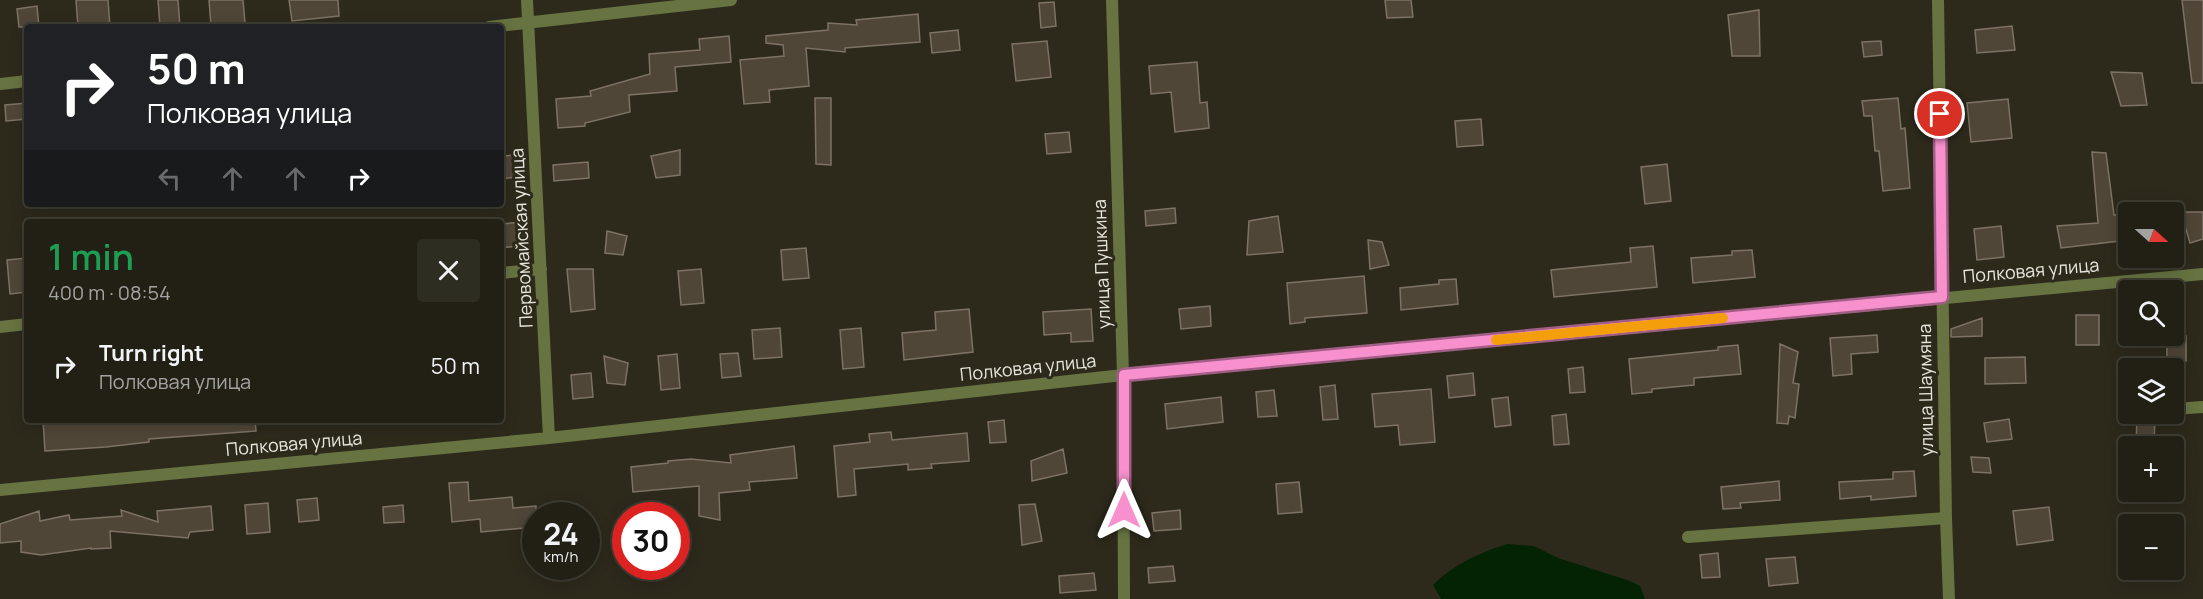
<!DOCTYPE html>
<meta charset="utf-8">
<style>
:root{--surface:#222015;--page:#2e2d22;--text:#f1f3f6;--muted:#a2a3a0;--line:#3f3e34}
body{margin:0;font-family:Manrope,sans-serif;background:var(--page);color:var(--text);height:100vh;display:flex;flex-direction:column;font-size:22px;white-space:nowrap}
*{box-sizing:border-box;margin:0}
p{font-size:20px;color:var(--muted)}
.icon{flex:none;width:33px;height:33px;fill:none;stroke:currentColor;stroke-width:2;stroke-linecap:round;stroke-linejoin:round}
.map{position:relative;flex:1;overflow:hidden}
.details{position:absolute;left:24px;top:219px;width:480px;height:204px;display:flex;flex-direction:column;background:var(--surface);border-radius:6px;box-shadow:0 3px 15px #0003,0 0 0 2px var(--line)}
.details>*{flex:none}
.top-card{position:absolute;left:24px;top:24px;width:480px;height:183px;border-radius:6px;box-shadow:0 3px 15px #0003,0 0 0 2px var(--line);background:#202124;color:#fff;overflow:hidden}
.needle{width:39px;rotate:111deg}
.tools{position:absolute;left:2118px;top:202px;display:grid;gap:12px}
.tools a{display:grid;place-items:center;width:66px;height:66px;border-radius:6px;background:var(--surface);box-shadow:0 3px 15px #0003,0 0 0 2px var(--line);font-size:30px}
.speed{position:absolute;left:522px;top:502px;display:flex;gap:12px;font-size:30px;font-weight:700;text-align:center}
.speed>*{display:grid;place-content:center;width:78px;height:78px;border-radius:50%;background:var(--surface);box-shadow:0 3px 15px #0003,0 0 0 2px var(--line);line-height:1}
.speed small{font-size:15px;font-weight:400}
.speed .limit{border:9px solid #d22;background:#fff;color:#111}
.pin{position:absolute;display:grid;place-items:center;width:51px;height:51px;color:#fff;margin:-26px;border:3px solid #fff;border-radius:50%;box-shadow:0 2px 6px #0007}
.me{position:absolute;width:66px;margin:-33px;rotate:0deg;stroke-linejoin:round;filter:drop-shadow(0 0 4px #0008)}
.turn{display:flex;align-items:center;gap:21px;height:126px;padding:0 24px;font-size:27px}
.turn .icon{width:78px;height:78px;stroke-width:2.5}
.turn b{display:block;font-size:42px;line-height:51px}
.lanes{display:flex;align-items:center;height:57px;padding:0 24px;background:#0003;justify-content:center;gap:30px;direction:ltr}
.lanes .off{opacity:.35}
.round{display:grid;place-items:center;flex:none;width:63px;height:63px;border-radius:6px;background:var(--page)}
.summary{display:flex;align-items:center;justify-content:space-between;height:102px;padding:0 24px}
h1{font-size:36px;font-weight:600;line-height:45px;color:#1e9e55}
ul{padding:0;list-style:none}
li{display:flex;align-items:center;gap:18px;height:90px;padding:0 24px}
li div{flex:1}
li b{display:block;font-size:22px}
li em{font-style:normal}
.map>svg:first-child{display:block}
</style>
<div class="map">
<svg width="2203" height="599" viewBox="0 0 2203 599">
<rect width="100%" height="100%" fill="#2d2a1c"/>
<!-- water -->
<path fill="#042305" d="M 1507,544 L 1534,546 L 1558,558 L 1630,581 L 1640,586 L 1645,599 L 1441,599 L 1433,585 C 1454,564 1479,553 1507,544 Z"/>
<!-- building -->
<path fill="#4f4638" stroke="#7d7264" stroke-width="1.5" d="M 76,0 L 108,0 L 110,27 L 78,27 Z
M 158,0 L 178,0 L 180,27 L 160,27 Z
M 209,0 L 243,0 L 245,23 L 211,26 Z
M 289,0 L 338,0 L 339,16 L 292,21 Z
M 1385,0 L 1411,0 L 1413,17 L 1387,18 Z
M 2182,0 L 2203,0 L 2203,83 L 2192,83 Z
M 1054,2 L 1056,26 L 1041,28 L 1039,3 Z
M 37,6 L 39,27 L 19,27 L 17,9 Z
M 1759,10 L 1760,56 L 1732,56 L 1728,15 Z
M 918,14 L 920,42 L 845,48 L 845,52 L 806,48 L 809,86 L 769,90 L 770,102 L 744,104 L 740,60 L 784,56 L 783,45 L 766,43 L 766,36 L 828,30 L 828,23 L 857,25 L 856,20 Z
M 2012,26 L 2015,50 L 1977,53 L 1975,30 Z
M 958,30 L 960,50 L 932,53 L 930,33 Z
M 729,36 L 731,62 L 675,67 L 677,91 L 629,95 L 630,112 L 585,123 L 585,126 L 558,128 L 556,99 L 591,96 L 590,91 L 650,74 L 649,54 L 700,50 L 699,39 Z
M 1047,41 L 1051,77 L 1016,81 L 1012,44 Z
M 1881,41 L 1882,55 L 1864,57 L 1862,42 Z
M 1197,62 L 1200,103 L 1207,102 L 1209,128 L 1175,132 L 1171,92 L 1151,94 L 1149,66 Z
M 2111,72 L 2142,73 L 2147,105 L 2121,106 Z
M 815,98 L 831,98 L 831,165 L 816,164 Z
M 1898,98 L 1901,129 L 1905,128 L 1910,188 L 1883,191 L 1879,151 L 1875,151 L 1872,116 L 1864,116 L 1862,101 Z
M 2008,99 L 2012,138 L 1971,142 L 1967,103 Z
M 27,103 L 27,119 L 6,121 L 5,105 Z
M 1481,119 L 1483,145 L 1457,147 L 1455,121 Z
M 1069,132 L 1071,152 L 1047,154 L 1045,134 Z
M 680,150 L 680,175 L 656,178 L 651,156 Z
M 2092,152 L 2106,153 L 2114,215 L 2128,214 L 2128,240 L 2061,248 L 2057,226 L 2098,223 Z
M 516,155 L 516,177 L 501,179 L 501,156 Z
M 588,162 L 589,178 L 554,181 L 553,165 Z
M 1667,164 L 1671,201 L 1645,204 L 1641,167 Z
M 1175,208 L 1176,223 L 1146,226 L 1145,211 Z
M 2181,212 L 2203,212 L 2203,239 L 2190,243 Z
M 1278,216 L 1283,252 L 1247,255 L 1249,221 Z
M 523,222 L 525,245 L 501,248 L 501,224 Z
M 2001,226 L 2004,257 L 1977,260 L 1974,229 Z
M 607,231 L 627,236 L 623,255 L 605,253 Z
M 1368,240 L 1382,242 L 1389,265 L 1370,269 Z
M 1653,246 L 1657,287 L 1554,297 L 1551,270 L 1631,262 L 1630,248 Z
M 806,248 L 809,278 L 783,280 L 781,250 Z
M 1752,250 L 1755,277 L 1693,283 L 1691,258 L 1732,255 L 1732,251 Z
M 27,258 L 27,292 L 10,294 L 7,260 Z
M 567,269 L 593,269 L 595,309 L 571,312 Z
M 701,269 L 704,303 L 681,305 L 678,271 Z
M 1364,276 L 1367,313 L 1305,318 L 1305,322 L 1290,324 L 1287,283 Z
M 1456,279 L 1458,304 L 1401,310 L 1400,288 L 1439,284 L 1439,280 Z
M 1210,306 L 1211,326 L 1181,329 L 1179,309 Z
M 969,309 L 973,352 L 904,360 L 902,333 L 936,330 L 935,312 Z
M 1091,309 L 1093,341 L 1071,342 L 1071,333 L 1044,335 L 1043,312 Z
M 2076,315 L 2099,315 L 2099,345 L 2076,345 Z
M 1982,318 L 1982,336 L 1951,337 L 1951,329 Z
M 780,328 L 782,357 L 754,359 L 752,330 Z
M 861,328 L 864,367 L 843,369 L 840,330 Z
M 1877,335 L 1878,352 L 1851,354 L 1852,374 L 1833,376 L 1830,338 Z
M 2167,336 L 2186,336 L 2186,361 L 2167,361 Z
M 1780,344 L 1798,352 L 1793,383 L 1799,384 L 1795,418 L 1789,416 L 1788,424 L 1777,423 Z
M 1738,345 L 1741,374 L 1694,378 L 1694,385 L 1652,389 L 1652,392 L 1632,394 L 1629,359 L 1718,350 L 1718,347 Z
M 738,353 L 741,376 L 722,378 L 720,354 Z
M 677,354 L 680,388 L 661,390 L 658,356 Z
M 604,356 L 628,363 L 625,385 L 607,383 Z
M 2025,357 L 2026,383 L 1985,384 L 1985,358 Z
M 1583,367 L 1585,392 L 1570,393 L 1568,369 Z
M 591,373 L 593,397 L 573,399 L 571,375 Z
M 1473,373 L 1475,395 L 1449,398 L 1447,376 Z
M 1335,385 L 1338,419 L 1323,420 L 1320,387 Z
M 1431,389 L 1435,442 L 1400,445 L 1398,425 L 1375,427 L 1372,394 Z
M 1274,390 L 1277,416 L 1258,417 L 1256,392 Z
M 1221,397 L 1223,422 L 1167,429 L 1165,404 Z
M 1508,397 L 1511,425 L 1495,427 L 1492,399 Z
M 1566,414 L 1569,444 L 1554,445 L 1552,416 Z
M 2137,414 L 2155,414 L 2154,447 L 2136,447 Z
M 2009,419 L 2012,439 L 1987,442 L 1984,423 Z
M 43,420 L 255,420 L 256,431 L 149,439 L 149,442 L 106,447 L 45,451 Z
M 1004,420 L 1006,442 L 990,443 L 988,422 Z
M 891,432 L 892,440 L 967,433 L 969,461 L 931,464 L 932,468 L 908,470 L 908,464 L 854,469 L 856,495 L 838,497 L 834,446 L 870,442 L 869,434 Z
M 794,446 L 797,478 L 749,482 L 750,490 L 719,493 L 720,520 L 699,516 L 699,486 L 633,492 L 631,467 L 668,463 L 668,461 L 691,459 L 731,463 L 730,455 Z
M 1063,449 L 1067,473 L 1032,481 L 1031,461 Z
M 1971,457 L 1989,458 L 1991,473 L 1973,472 Z
M 1914,471 L 1916,496 L 1871,500 L 1871,496 L 1840,499 L 1839,482 L 1893,479 L 1893,472 Z
M 1779,481 L 1780,500 L 1740,503 L 1741,508 L 1723,509 L 1721,487 Z
M 468,482 L 469,501 L 512,497 L 513,508 L 536,506 L 536,527 L 481,532 L 480,519 L 452,522 L 449,483 Z
M 1299,482 L 1302,512 L 1278,514 L 1276,484 Z
M 317,498 L 319,520 L 299,522 L 297,500 Z
M 268,503 L 270,532 L 247,534 L 245,505 Z
M 1035,504 L 1042,541 L 1022,545 L 1019,505 Z
M 403,505 L 404,522 L 384,523 L 383,507 Z
M 211,506 L 213,530 L 190,532 L 188,538 L 110,531 L 111,548 L 91,549 L 91,548 L 41,555 L 21,552 L 21,541 L 0,543 L 0,524 L 39,511 L 40,521 L 69,515 L 70,520 L 122,516 L 121,510 L 158,522 L 157,511 Z
M 2049,507 L 2053,540 L 2017,545 L 2013,511 Z
M 1180,510 L 1181,529 L 1154,531 L 1152,513 Z
M 1718,553 L 1720,577 L 1702,578 L 1700,555 Z
M 1795,557 L 1798,583 L 1769,586 L 1766,559 Z
M 1173,566 L 1175,581 L 1149,583 L 1148,568 Z
M 1094,573 L 1096,590 L 1060,593 L 1059,576 Z"/>
<g fill="none" stroke-linecap="round" stroke-linejoin="round">
<!-- service -->
<path stroke="#677441" stroke-width="12" d="M 2174,409 L 2203,407
M 1688,537 L 1946,518"/>
<!-- minor -->
<path stroke="#677441" stroke-width="12" d="M 527,0 L 549,438
M 1112,0 L 1123,375 L 1124,599
M 1938,0 L 1946,518 L 1949,599
M 501,273 L 541,269
M 0,327 L 27,324
M 0,490 L 549,438 L 1123,375 L 2203,274"/>
<!-- tertiary -->
<path stroke="#677441" stroke-width="12" d="M 489,27 L 731,0
M 0,84 L 27,81"/>
</g>
<g fill="none" stroke-linecap="round" stroke-linejoin="round">
<defs>
<path id="route" d="M 1124,510 L 1124,375 L 1942,297 L 1940,114"/>
</defs>
<!-- route casing -->
<use href="#route" stroke="#a15e85" stroke-width="15"/>
<!-- route -->
<use href="#route" stroke="#f790cd" stroke-width="10"/>
<!-- slow -->
<path stroke="#f59e0b" stroke-width="10" d="M 1496,340 L 1723,318"/>
</g>
<g text-anchor="middle" stroke-width="6" stroke-linejoin="round" paint-order="stroke">
<!-- street labels -->
<g font-size="18" fill="#e7e6dd" stroke="#2d2a1c">
<text transform="translate(522 238) rotate(-93)" y="6">Первомайская улица</text>
<text transform="translate(1102 264) rotate(-92)" y="6">улица Пушкина</text>
<text transform="translate(2031 271) rotate(-5)" y="6">Полковая улица</text>
<text transform="translate(1028 368) rotate(-6)" y="6">Полковая улица</text>
<text transform="translate(1926 390) rotate(-91)" y="6">улица Шаумяна</text>
<text transform="translate(294 444) rotate(-5)" y="6">Полковая улица</text>
</g>
</g>
</svg>
<div class="tools">
<a><svg class="needle" viewBox="-14 -14 28 28"><path d="M0-13l5 13h-10z" fill="#e53935"/><path d="M0 13l5-13h-10z" fill="#a2a3a0"/></svg></a>
<a><svg class="icon" aria-label="search" viewBox="0 0 24 24"><circle cx="10" cy="10" r="6"/><path d="M15 15l6 6"/></svg></a>
<a><svg class="icon" aria-label="layers" viewBox="0 0 24 24"><path d="M12 4l9 5-9 5-9-5zM3 14l9 5 9-5"/></svg></a>
<a>+</a>
<a>−</a>
</div>
<div class="speed"><div>24<small>km/h</small></div><div class="limit">30</div></div>
<div class="pin" style="left:1940px;top:114px;background:#d93025"><svg class="icon" aria-label="arrive" viewBox="0 0 24 24"><path d="M6 21V4h12l-3 4 3 4H6"/></svg></div>
<svg class="me" style="left:1124px;top:510px" viewBox="-20 -20 40 40"><path d="M0-17L14 15 0 8-14 15z" fill="#f790cd" stroke="#fff" stroke-width="4"/></svg>
<div class="top-card">
<div class="turn"><svg class="icon" aria-label="right" viewBox="0 0 24 24"><path d="M7 20v-9h11M14 6l5 5-5 5"/></svg><div><b>50 m</b>Полковая улица</div></div>
<div class="lanes"><svg class="icon off" aria-label="left" viewBox="0 0 24 24"><path d="M17 20v-9H6M10 6l-5 5 5 5"/></svg><svg class="icon off" aria-label="ahead" viewBox="0 0 24 24"><path d="M12 20V5M6 11l6-6 6 6"/></svg><svg class="icon off" aria-label="ahead" viewBox="0 0 24 24"><path d="M12 20V5M6 11l6-6 6 6"/></svg><svg class="icon" aria-label="right" viewBox="0 0 24 24"><path d="M7 20v-9h11M14 6l5 5-5 5"/></svg></div>
</div>
<section class="details">
<div class="summary"><div><h1>1 min</h1><p>400 m · 08:54</p></div><a class="round"><svg class="icon" aria-label="close" viewBox="0 0 24 24"><path d="M6 6l12 12M18 6L6 18"/></svg></a></div>
<ul>
<li><svg class="icon" aria-label="right" viewBox="0 0 24 24"><path d="M7 20v-9h11M14 6l5 5-5 5"/></svg><div><b>Turn right</b><p>Полковая улица</p></div><em>50 m</em></li>
</ul>
</section>
</div>
